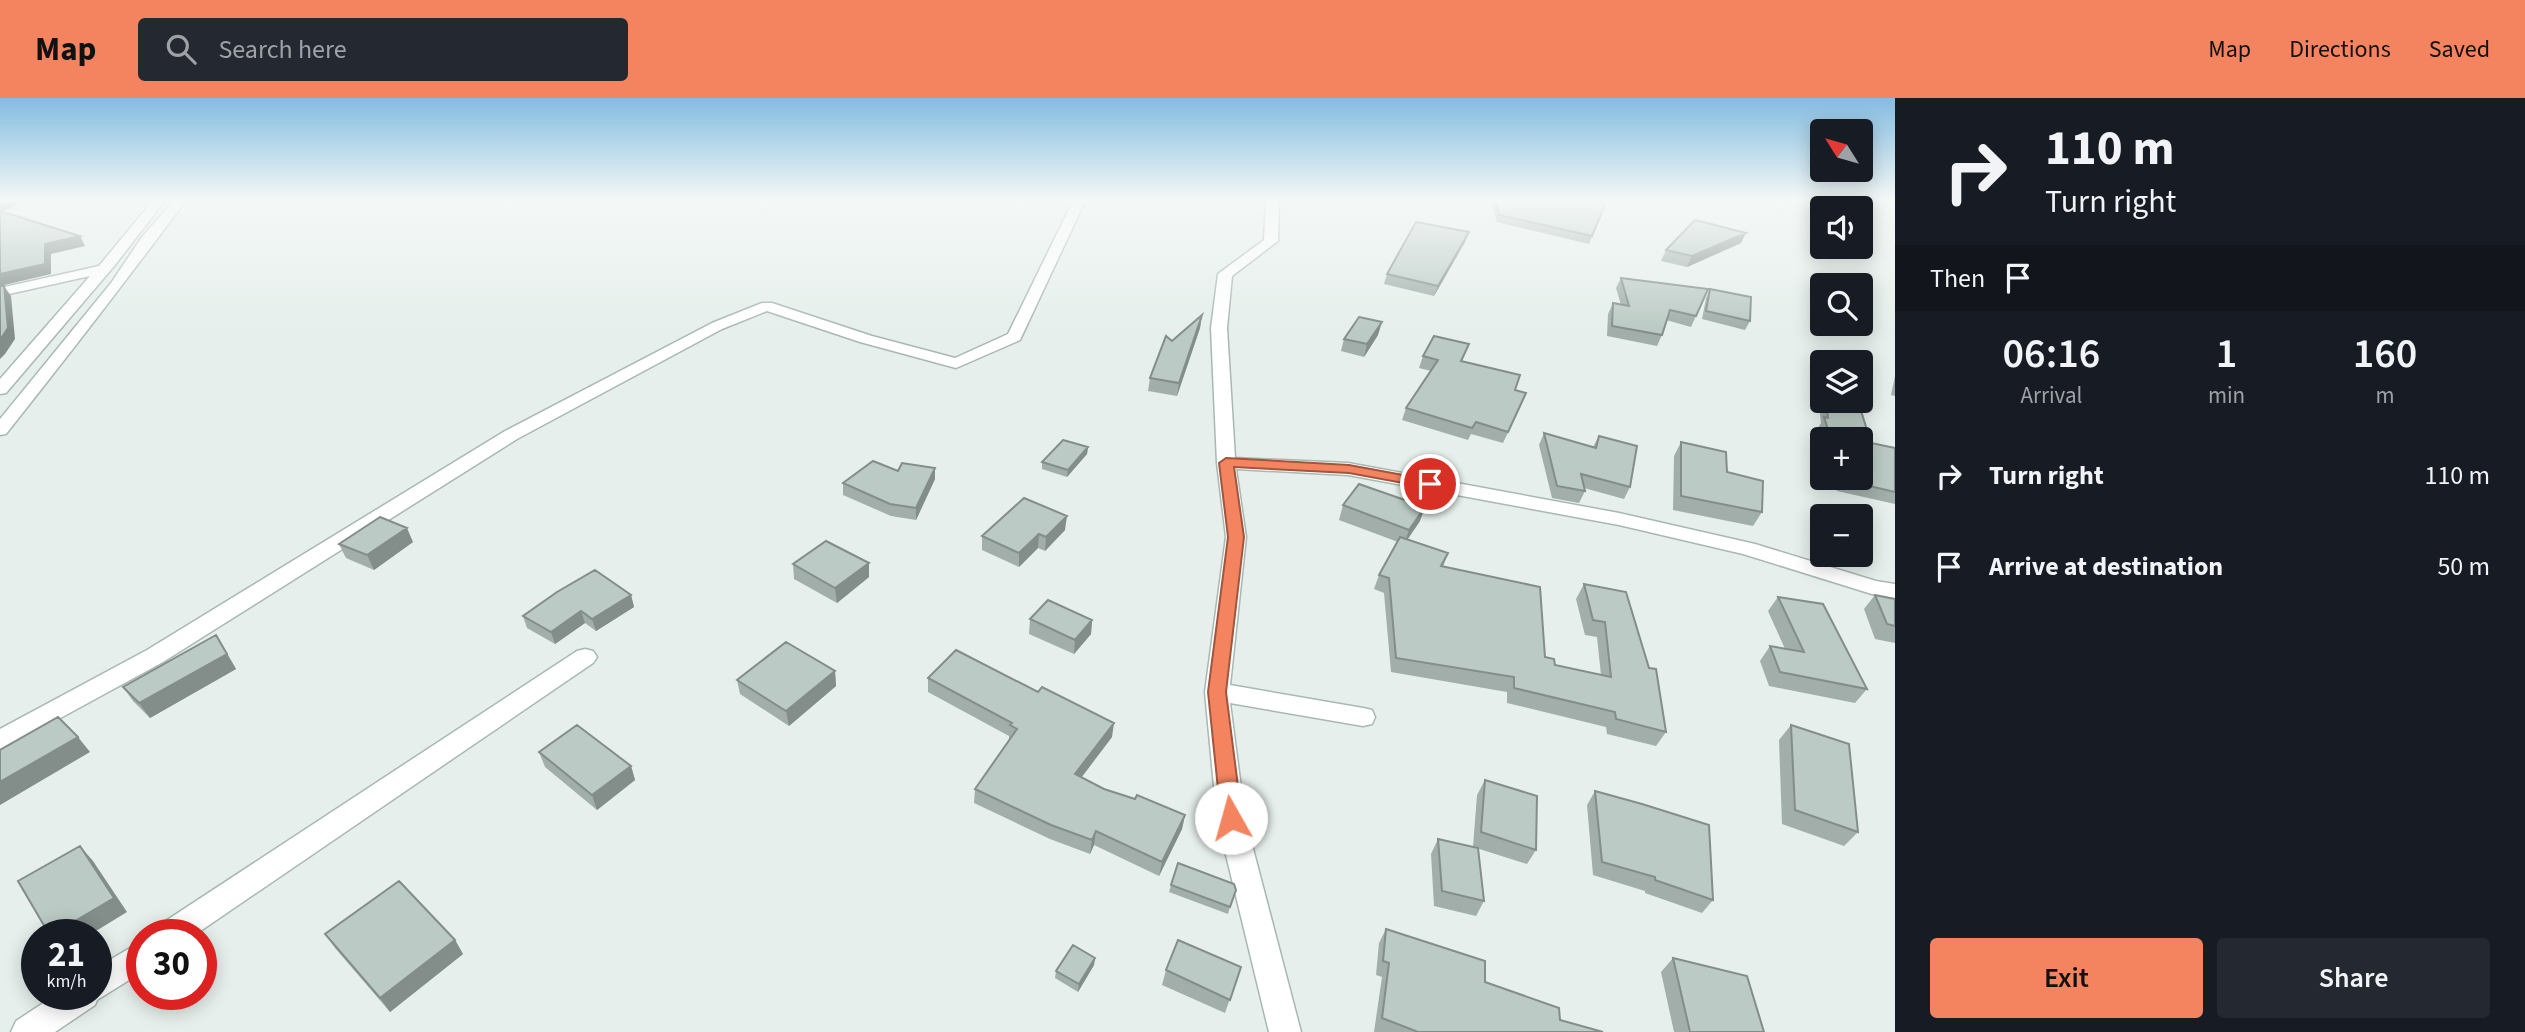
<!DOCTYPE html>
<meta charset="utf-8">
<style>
:root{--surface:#171b24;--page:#242831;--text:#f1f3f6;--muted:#9ea1a6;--accent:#f4845f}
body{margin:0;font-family:"Source Sans 3",sans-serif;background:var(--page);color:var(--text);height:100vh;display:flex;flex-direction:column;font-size:26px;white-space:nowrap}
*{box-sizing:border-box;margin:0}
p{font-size:23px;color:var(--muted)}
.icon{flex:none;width:38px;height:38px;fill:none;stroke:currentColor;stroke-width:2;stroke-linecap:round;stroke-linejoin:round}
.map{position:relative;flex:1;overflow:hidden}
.drawer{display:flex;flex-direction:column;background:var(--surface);width:630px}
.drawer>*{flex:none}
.hud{background:#171b24;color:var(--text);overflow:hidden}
.needle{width:46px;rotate:307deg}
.controls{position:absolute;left:1810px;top:21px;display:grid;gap:14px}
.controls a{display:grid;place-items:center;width:63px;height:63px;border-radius:7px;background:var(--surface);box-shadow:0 4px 18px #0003;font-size:35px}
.speed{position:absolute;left:21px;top:821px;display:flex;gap:14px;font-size:35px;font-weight:700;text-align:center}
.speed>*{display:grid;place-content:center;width:91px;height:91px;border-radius:50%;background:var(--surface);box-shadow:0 4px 18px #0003;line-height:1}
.speed small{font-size:18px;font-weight:400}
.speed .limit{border:10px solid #d22;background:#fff;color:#111}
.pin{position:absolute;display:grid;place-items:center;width:60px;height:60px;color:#fff;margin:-30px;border:4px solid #fff;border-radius:50%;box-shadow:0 2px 7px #0007}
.me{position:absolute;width:77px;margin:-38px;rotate:353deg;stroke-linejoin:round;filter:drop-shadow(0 0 5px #0008)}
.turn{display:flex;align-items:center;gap:24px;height:147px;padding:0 35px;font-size:32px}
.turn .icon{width:91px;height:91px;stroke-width:2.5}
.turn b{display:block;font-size:49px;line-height:60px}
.then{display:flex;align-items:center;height:66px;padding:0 35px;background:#0003;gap:14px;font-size:26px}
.eta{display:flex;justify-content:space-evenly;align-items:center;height:119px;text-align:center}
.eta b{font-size:42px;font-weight:600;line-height:49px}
.button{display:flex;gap:14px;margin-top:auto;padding:14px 35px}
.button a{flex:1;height:80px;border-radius:7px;background:var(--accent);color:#111;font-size:28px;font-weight:600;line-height:80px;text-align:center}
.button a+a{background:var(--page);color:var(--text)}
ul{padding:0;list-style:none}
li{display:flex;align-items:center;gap:21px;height:91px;padding:0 35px}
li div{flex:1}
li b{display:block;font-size:26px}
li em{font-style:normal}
header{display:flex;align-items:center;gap:42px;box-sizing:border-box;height:98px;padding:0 35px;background:var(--accent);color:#111}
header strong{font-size:33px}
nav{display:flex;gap:38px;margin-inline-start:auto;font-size:24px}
.search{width:490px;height:63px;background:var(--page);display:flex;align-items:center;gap:18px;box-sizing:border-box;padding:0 24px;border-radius:7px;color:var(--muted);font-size:26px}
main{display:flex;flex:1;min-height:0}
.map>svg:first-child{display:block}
</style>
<header>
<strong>Map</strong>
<div class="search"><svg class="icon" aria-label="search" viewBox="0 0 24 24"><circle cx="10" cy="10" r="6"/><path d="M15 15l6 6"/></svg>Search here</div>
<nav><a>Map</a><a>Directions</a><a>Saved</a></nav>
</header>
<main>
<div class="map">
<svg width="1895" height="934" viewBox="0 0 1895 934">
<rect width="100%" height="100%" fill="#e6efeb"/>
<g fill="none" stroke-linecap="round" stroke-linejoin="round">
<defs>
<path id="minor" d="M 154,101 L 166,101 L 115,167 L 6,295 L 0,296 L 0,281 L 90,178 L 0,198 L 0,190 L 99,168 Z
M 175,101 L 187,101 C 128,180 68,258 6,336 L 0,337 L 0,321 L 111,185 L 142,139 Z
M 1074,101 L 1086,101 L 1020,242 L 956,270 L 860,244 L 767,213 L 722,231 L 517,341 L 163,564 L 0,653 L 0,631 L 147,552 L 505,333 L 712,225 L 762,205 L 772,205 L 872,238 L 955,260 L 1008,236 Z
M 1266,101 L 1279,101 L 1278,143 L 1232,178 L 1227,230 L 1235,360 L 1348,365 L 1619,415 L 1755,446 L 1876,483 L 1895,486 L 1895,500 L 1875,497 L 1743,456 L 1619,427 L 1348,377 L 1236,371 L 1246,439 L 1230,587 L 1363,610 L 1372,612 L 1375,619 L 1372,626 L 1363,628 L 1230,605 L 1245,720 L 1301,934 L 1269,934 L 1217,720 L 1205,594 L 1226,439 L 1217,365 L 1211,230 L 1218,176 L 1264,142 Z
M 585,551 L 593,553 L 597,559 L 593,565 L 196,836 L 157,836 L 161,826 L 577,553 Z
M 142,843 L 142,874 L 97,902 L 95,907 L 55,934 L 11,934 L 16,923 L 57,896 L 96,896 L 96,870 Z"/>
</defs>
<!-- minor casing -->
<use href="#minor" stroke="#a8b8b2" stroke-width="3"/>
<!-- minor -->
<use href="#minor" fill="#fff" fill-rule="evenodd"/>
</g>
<!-- wall -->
<path fill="#a1aea9" d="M 1490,101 L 1592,101 L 1606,104 L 1589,146 L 1497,124 Z
M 1465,144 L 1434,198 L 1384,186 L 1387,176 Z
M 1741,145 L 1687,169 L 1661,163 L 1666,152 Z
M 1621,180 L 1708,191 L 1691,229 L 1666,222 L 1662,237 L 1657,248 L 1607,238 L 1608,216 L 1613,205 L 1621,207 L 1616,190 Z
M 1710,191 L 1750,223 L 1745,232 L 1702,221 L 1706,200 Z
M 1202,217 L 1200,230 L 1177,298 L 1148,293 L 1150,280 L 1172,243 Z
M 1378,237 L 1364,259 L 1341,253 L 1344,241 Z
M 1469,246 L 1462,263 L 1515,292 L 1521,307 L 1503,345 L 1471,336 L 1468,342 L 1402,322 L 1406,310 L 1431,273 L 1419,270 L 1423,258 Z
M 1895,278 L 1895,298 L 1891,297 Z
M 1822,301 L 1822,303 L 1858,303 L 1871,345 L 1895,350 L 1895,406 L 1837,393 L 1833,380 L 1860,380 L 1860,341 L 1822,341 L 1822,343 L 1818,330 L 1821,325 L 1819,306 Z
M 1544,335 L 1593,349 L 1599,338 L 1630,389 L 1624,401 L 1584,390 L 1585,393 L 1579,405 L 1552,400 L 1539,347 Z
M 1681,344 L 1727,374 L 1762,414 L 1753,428 L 1673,412 L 1674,358 Z
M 1088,349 L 1087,356 L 1067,379 L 1042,371 L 1042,364 Z
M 935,370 L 935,381 L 916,422 L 891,418 L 843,397 L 843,385 L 898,373 Z
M 1343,407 L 1420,423 L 1408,441 L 1448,455 L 1443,469 L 1545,559 L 1555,567 L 1601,577 L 1597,539 L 1585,537 L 1576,501 L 1584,486 L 1666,634 L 1656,648 L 1607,636 L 1606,629 L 1507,605 L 1507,594 L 1391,574 L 1384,495 L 1374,491 L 1379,477 L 1398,444 L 1339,422 Z
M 1065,432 L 1045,453 L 1038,450 L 1019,469 L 982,452 L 982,438 Z
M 413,444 L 374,472 L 346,460 L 339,446 Z
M 869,465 L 869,479 L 837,505 L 794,481 L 793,466 Z
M 631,497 L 634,509 L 596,533 L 585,525 L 555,546 L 527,530 L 523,518 Z
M 1875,497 L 1895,501 L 1895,545 L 1875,541 L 1864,511 Z
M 1778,499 L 1867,591 L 1855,605 L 1769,588 L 1760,563 L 1770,548 L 1785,551 L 1768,513 Z
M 1030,521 L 1092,522 L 1091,536 L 1074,556 L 1029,536 Z
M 225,552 L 236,571 L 150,620 L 133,603 L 123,589 Z
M 835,573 L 836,588 L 789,628 L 740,596 L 737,582 Z
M 928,580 L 1112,639 L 1082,679 L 1104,691 L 1185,717 L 1182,731 L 1159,778 L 1094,747 L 1090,756 L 1050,741 L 974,705 L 975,691 L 1009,642 L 1009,638 L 928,594 Z
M 1791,627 L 1858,734 L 1844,748 L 1782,726 L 1779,642 Z
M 539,654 L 631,668 L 635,682 L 597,712 L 545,669 Z
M 1485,682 L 1536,752 L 1527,766 L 1473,749 L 1477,697 Z
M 1595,693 L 1713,802 L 1702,815 L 1645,795 L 1645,793 L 1593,777 L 1587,707 Z
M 1438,741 L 1484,803 L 1476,818 L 1434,808 L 1431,756 Z
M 1171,787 L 1230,809 L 1228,816 L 1169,794 Z
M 1386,831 L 1485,884 L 1560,922 L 1603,934 L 1374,934 L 1382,879 L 1376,877 L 1379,845 Z
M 325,836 L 455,842 L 463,856 L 390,914 L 335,850 Z
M 1095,860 L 1094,867 L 1078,894 L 1055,880 L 1056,873 Z
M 1673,860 L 1764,934 L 1674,934 L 1661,874 Z
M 1241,869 L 1225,915 L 1162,887 L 1166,872 Z"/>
<!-- shaded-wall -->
<path fill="#838d89" d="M 6,101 L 16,101 L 17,108 L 0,114 L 0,103 Z
M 1469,134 L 1465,144 L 1434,198 L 1438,188 Z
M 1746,135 L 1741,145 L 1687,169 L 1692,158 Z
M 80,138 L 85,148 L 51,156 L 51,176 L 0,188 L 0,176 L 45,146 Z
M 4,188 L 11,198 L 15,241 L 5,256 L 0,261 L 0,242 Z
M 1202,217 L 1200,230 L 1177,298 L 1179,285 Z
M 1382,224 L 1378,237 L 1364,259 L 1367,246 Z
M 1088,349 L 1087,356 L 1067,379 L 1068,372 Z
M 935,370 L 935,381 L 916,422 L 916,410 Z
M 1425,409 L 1420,423 L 1404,446 L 1409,432 Z
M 1067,418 L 1065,432 L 1045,453 L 1046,439 Z
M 407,430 L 413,444 L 374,472 L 367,457 Z
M 1039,436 L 1038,450 L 1019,469 L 1019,455 Z
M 869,465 L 869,479 L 837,505 L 835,490 Z
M 631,497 L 634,509 L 596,533 L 592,521 Z
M 581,513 L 585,525 L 555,546 L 551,534 Z
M 1092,522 L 1091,536 L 1074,556 L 1075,542 Z
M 216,537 L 236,571 L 150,620 L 139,605 Z
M 835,573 L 836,588 L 789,628 L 786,613 Z
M 1114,625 L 1112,639 L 1073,690 L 1075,676 Z
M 78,639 L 90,654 L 0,707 L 0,684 Z
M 631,668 L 635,682 L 597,712 L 592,697 Z
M 1185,717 L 1182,731 L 1159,778 L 1162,764 Z
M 1096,733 L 1094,747 L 1090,756 L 1092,742 Z
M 80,748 L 93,763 L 127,814 L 91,836 L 53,836 Z
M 455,842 L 463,856 L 390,914 L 380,900 Z
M 1095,860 L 1094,867 L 1078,894 L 1079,886 Z"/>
<!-- building -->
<path fill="#bbcac4" stroke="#838d89" stroke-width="2" d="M 1495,101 L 1592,101 L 1606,104 L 1592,138 L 1499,117 Z
M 0,113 L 80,138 L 45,146 L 45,166 L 0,176 Z
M 1695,122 L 1746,135 L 1692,158 L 1666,152 Z
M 1416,124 L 1469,134 L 1438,188 L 1387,176 Z
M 1621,180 L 1708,191 L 1696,218 L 1670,212 L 1662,237 L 1612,228 L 1613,205 L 1629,208 Z
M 0,188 L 4,188 L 8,230 L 0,242 Z
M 1710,191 L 1751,199 L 1750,223 L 1706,213 Z
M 1202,217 L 1179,285 L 1150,280 L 1166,238 L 1172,243 Z
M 1359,219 L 1382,224 L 1367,246 L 1344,241 Z
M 1434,238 L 1469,246 L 1461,263 L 1520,277 L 1515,292 L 1526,295 L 1508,334 L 1476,324 L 1472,330 L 1406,310 L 1438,262 L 1423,258 Z
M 1826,303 L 1858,303 L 1871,345 L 1895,350 L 1895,394 L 1844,382 L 1843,380 L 1860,380 L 1860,341 L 1831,341 L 1824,319 L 1828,320 Z
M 1544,335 L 1596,350 L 1599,338 L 1637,348 L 1630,389 L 1581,376 L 1585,393 L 1557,388 Z
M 1063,342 L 1088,349 L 1068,372 L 1042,364 Z
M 1681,344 L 1726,354 L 1727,374 L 1763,383 L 1762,414 L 1681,398 Z
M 873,363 L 898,373 L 902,365 L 935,370 L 916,410 L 890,406 L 843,385 Z
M 1359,386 L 1425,409 L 1409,432 L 1343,407 Z
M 1024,400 L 1067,418 L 1046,439 L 1039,436 L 1019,455 L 982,438 Z
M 380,419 L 407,430 L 367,457 L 339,446 Z
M 1400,439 L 1448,455 L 1441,468 L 1540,489 L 1545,559 L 1554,561 L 1555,567 L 1611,579 L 1605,524 L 1593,522 L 1584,486 L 1626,494 L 1649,570 L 1656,571 L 1666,634 L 1616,621 L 1615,614 L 1514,590 L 1514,579 L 1396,560 L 1389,480 L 1379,477 Z
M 826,443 L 869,465 L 835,490 L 793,466 Z
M 595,472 L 631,497 L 592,521 L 581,513 L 551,534 L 523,518 L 557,494 Z
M 1875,497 L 1895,501 L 1895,528 L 1887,526 Z
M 1778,499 L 1823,506 L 1867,591 L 1780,574 L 1770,548 L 1804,554 Z
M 1048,502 L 1092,522 L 1075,542 L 1030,521 Z
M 216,537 L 227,556 L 139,605 L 123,589 Z
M 786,544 L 835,573 L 786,613 L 737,582 Z
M 956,552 L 1038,594 L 1042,589 L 1114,625 L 1075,676 L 1104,691 L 1135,701 L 1137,697 L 1185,717 L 1162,764 L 1096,733 L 1092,742 L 1051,727 L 975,691 L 1017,631 L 1010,627 L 1012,625 L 928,580 Z
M 58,619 L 78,639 L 0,684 L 0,652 Z
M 577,627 L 631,668 L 592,697 L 539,654 Z
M 1791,627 L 1849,646 L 1858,734 L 1795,712 Z
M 1485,682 L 1537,698 L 1536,752 L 1481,734 Z
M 1595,693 L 1642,706 L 1709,727 L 1713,802 L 1655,782 L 1655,779 L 1602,764 Z
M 1438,741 L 1478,750 L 1484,803 L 1442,793 Z
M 80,748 L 114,800 L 53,836 L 49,836 L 18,783 Z
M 1178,765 L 1234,786 L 1236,792 L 1230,809 L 1171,787 Z
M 399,783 L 455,842 L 380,900 L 325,836 Z
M 1386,831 L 1485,863 L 1485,884 L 1559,910 L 1560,922 L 1603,934 L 1418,934 L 1382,920 L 1389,865 L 1383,863 Z
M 1178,842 L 1241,869 L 1230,902 L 1166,872 Z
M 1073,847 L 1095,860 L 1079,886 L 1056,873 Z
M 1673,860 L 1747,878 L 1764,934 L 1690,934 Z"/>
<!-- sky -->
<linearGradient id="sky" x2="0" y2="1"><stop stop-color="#84bce0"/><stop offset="0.44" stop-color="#f4f8f6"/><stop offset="1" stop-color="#f4f8f6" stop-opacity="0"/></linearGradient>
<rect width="1895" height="232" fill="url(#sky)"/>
<!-- route -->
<path fill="#f4845f" stroke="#9f563e" stroke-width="2" d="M 1226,360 L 1349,367 L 1430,382 L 1437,386 L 1430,390 L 1349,375 L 1234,369 L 1244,439 L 1226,594 L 1242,720 L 1239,726 L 1231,729 L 1224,726 L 1221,720 L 1208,594 L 1228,439 L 1219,365 Z"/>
</svg>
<div class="controls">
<a><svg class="needle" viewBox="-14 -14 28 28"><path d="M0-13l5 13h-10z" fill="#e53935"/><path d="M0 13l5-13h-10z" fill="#9ea1a6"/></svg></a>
<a><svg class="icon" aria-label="sound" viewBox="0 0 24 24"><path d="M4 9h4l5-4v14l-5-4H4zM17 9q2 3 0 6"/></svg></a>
<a><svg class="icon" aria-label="search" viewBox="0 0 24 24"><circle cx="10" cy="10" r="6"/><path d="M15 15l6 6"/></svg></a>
<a><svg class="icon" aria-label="layers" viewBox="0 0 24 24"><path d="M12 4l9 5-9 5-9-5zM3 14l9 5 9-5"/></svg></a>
<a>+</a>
<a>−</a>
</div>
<div class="speed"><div>21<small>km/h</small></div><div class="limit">30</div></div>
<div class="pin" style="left:1430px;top:386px;background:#d93025"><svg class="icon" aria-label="arrive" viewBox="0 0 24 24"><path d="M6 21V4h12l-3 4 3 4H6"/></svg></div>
<svg class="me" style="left:1231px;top:720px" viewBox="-20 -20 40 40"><circle r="19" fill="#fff"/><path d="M0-13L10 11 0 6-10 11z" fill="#f4845f"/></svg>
</div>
<section class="drawer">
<div class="hud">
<div class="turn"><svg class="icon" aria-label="right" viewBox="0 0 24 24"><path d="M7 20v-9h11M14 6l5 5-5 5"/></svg><div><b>110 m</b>Turn right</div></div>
<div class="then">Then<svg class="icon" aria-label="arrive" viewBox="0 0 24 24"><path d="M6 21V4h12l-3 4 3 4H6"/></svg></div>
</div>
<div class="eta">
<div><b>06:16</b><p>Arrival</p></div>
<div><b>1</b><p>min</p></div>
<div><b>160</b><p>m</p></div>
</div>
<ul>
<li><svg class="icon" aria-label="right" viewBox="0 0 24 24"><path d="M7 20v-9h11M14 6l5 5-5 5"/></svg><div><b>Turn right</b></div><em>110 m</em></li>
<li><svg class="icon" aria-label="arrive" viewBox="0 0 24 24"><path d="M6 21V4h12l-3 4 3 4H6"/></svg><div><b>Arrive at destination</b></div><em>50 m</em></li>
</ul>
<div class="button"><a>Exit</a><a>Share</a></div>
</section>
</main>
